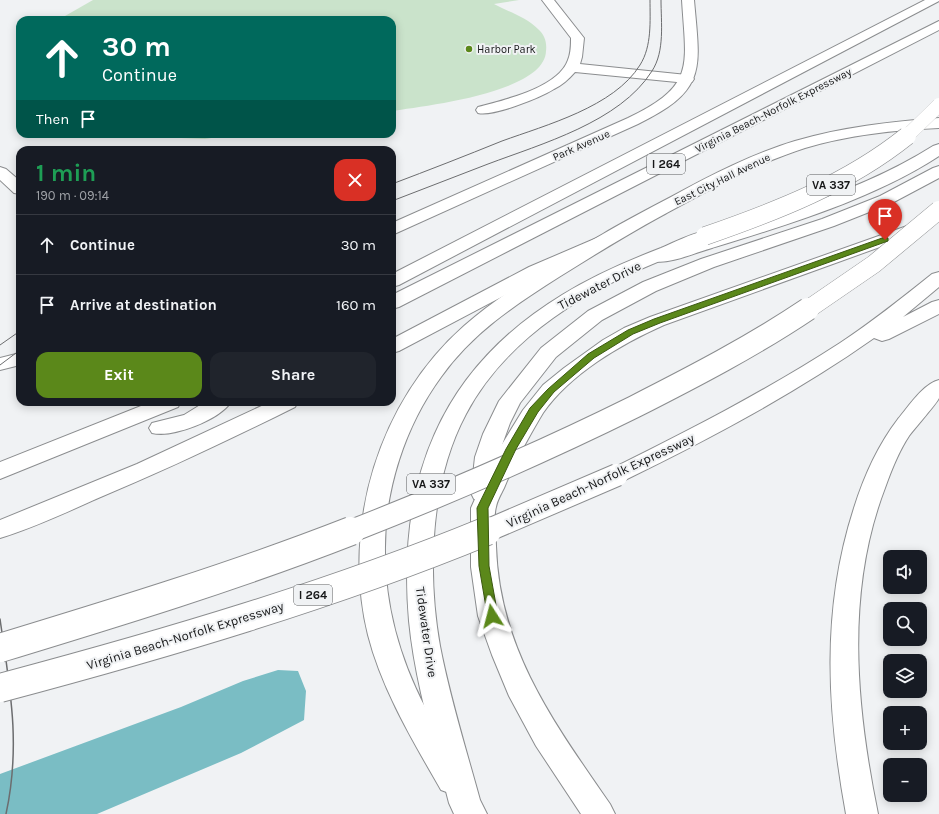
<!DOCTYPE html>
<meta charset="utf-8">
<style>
:root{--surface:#171b24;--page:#20242c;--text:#f1f3f6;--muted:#9ea1a6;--line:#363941;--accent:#5b881a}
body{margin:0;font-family:Karla,sans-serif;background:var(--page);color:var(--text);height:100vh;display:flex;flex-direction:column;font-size:15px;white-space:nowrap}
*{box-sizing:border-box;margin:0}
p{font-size:13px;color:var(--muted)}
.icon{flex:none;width:22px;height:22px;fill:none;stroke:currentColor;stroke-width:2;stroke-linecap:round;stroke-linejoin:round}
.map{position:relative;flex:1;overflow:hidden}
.sheet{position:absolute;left:16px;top:146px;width:380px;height:260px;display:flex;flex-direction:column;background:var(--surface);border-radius:12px;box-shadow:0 2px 10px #0003}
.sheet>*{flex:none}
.hud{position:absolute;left:16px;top:16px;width:380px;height:122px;border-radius:12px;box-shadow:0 2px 10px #0003;background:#00695c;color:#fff;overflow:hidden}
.buttons{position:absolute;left:883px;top:550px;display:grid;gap:8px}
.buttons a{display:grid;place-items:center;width:44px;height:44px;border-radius:8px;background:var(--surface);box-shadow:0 2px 10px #0003;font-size:20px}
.pin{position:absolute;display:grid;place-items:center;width:34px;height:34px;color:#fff;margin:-41px -17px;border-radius:50% 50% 50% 0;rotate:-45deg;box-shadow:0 0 4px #0007}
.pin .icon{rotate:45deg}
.me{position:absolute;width:44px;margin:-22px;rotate:351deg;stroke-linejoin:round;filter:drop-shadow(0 0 3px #0008)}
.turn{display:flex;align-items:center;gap:14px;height:84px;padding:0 20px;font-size:18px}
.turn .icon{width:52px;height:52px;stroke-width:2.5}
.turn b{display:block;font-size:28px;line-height:34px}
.then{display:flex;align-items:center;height:38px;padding:0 20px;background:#0003;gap:8px;font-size:15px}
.round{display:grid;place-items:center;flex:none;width:42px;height:42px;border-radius:12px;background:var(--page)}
.head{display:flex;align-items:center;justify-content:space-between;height:68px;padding:0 20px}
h1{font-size:24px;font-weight:700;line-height:30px;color:#1e9e55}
.primary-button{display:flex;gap:8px;margin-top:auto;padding:8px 20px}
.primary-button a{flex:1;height:46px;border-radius:12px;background:var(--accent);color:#fff;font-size:16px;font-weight:700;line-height:46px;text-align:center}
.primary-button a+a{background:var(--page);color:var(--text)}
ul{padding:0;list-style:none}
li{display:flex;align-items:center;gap:12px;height:60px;padding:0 20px;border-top:1px solid var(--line)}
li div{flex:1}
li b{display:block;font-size:15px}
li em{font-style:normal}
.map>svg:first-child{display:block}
</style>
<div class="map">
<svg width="939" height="814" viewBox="0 0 939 814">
<rect width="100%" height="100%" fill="#f0f2f4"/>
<!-- green -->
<path fill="#cae3cb" d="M 93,0 L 519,0 L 494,4 C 509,12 526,17 538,29 C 545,35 547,43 546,51 C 545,93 423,106 392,111 L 392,20 L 58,20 Z
M 84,134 L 237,134 L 205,139 Z"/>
<!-- water -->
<path fill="#7abdc4" d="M 278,670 L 298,671 L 306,691 L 304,720 L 241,753 L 97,814 L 0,814 L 0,774 L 181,707 L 243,681 Z"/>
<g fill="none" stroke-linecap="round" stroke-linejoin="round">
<defs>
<path id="minor" d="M 542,0 L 554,0 L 584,38 L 582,57 L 580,64 L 687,75 L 692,76 L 694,79 L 692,82 L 687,83 L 575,72 C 569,79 562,85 554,89 C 540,98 492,117 478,113 L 476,110 L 478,107 C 504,100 558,88 568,60 C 571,53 571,45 571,38 Z
M 0,167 L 6,169 L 20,181 L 20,194 L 14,193 L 0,180 Z
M 205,402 L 231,402 C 219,420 173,438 152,433 L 149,428 L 152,423 L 184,415 Z"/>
<path id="major" d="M 682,0 L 694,0 C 700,69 708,90 638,124 L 392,235 L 392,223 L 628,118 C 696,85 686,67 682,0 Z
M 939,118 L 939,128 C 894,130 848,135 805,148 C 755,164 709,190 663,215 C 628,234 594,255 559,277 C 515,305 472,333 441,377 C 405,426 384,491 385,552 C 385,606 400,659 425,707 C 438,732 455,755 468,781 L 463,790 L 452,794 L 441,790 C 413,741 382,690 368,635 C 341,525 379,401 464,326 C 505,290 555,262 603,234 C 625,221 648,209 671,197 C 711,175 752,154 795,141 C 842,127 890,122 939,118 Z
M 939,144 L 939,156 C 873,199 787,225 712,248 C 697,252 668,265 654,261 L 651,257 L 654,253 C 698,241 741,227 784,212 C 836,195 887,175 933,146 Z
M 939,166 L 939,178 L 892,203 L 834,226 L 714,267 L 656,291 L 602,320 L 556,357 L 520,403 L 510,423 L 502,445 L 497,468 L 495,493 L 492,499 L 483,501 L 474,499 L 471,493 L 475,457 L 483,434 L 499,401 L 541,348 L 588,311 L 643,282 L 701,259 L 822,219 L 880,196 L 933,168 Z
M 20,353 L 20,365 L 0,370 L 0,358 Z
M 939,380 C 939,385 939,393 939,398 C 938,402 914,429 909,436 C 899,451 891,471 885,488 C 845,592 856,707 878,814 L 846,814 C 827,710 821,610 854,508 C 864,476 878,445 898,419 C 909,406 923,384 939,380 Z"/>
<path id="highway" d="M 925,0 L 939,0 L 939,1 L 399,285 L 392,287 L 392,274 Z
M 939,21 L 939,30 L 399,307 L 392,309 L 392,295 Z
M 921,221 L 927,222 L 930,226 L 927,230 L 664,325 C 621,344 570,374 543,413 C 538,421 533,430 528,439 C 519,455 511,471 504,488 C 501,494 497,501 496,507 C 493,517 496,536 496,546 C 499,649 554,723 610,804 L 615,814 L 581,814 L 536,746 L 509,696 L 492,655 L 478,616 L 471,567 L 471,508 L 493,459 L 523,410 L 543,385 L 564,368 L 603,340 L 624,328 L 650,317 Z
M 705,231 L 711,232 L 714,236 L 711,240 C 657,262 601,283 553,318 C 518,343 486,376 466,414 C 430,481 427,573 440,646 C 450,698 466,749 480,800 L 487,814 L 454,814 L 449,803 C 434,743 415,683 409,621 C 397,481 439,370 562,295 C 593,276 627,261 661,248 C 675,242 690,234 705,231 Z
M 606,234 L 612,235 L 615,239 L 612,243 L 543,275 L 399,351 L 392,353 L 392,339 L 529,267 Z
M 939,272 L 939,287 L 903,317 L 932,302 L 939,300 L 939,314 L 889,339 L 882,341 L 874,338 C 796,393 711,438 625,480 L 617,483 L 609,480 L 605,475 L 609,470 C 688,431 766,391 840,343 C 872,322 902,298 932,274 Z
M 151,402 L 181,402 L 178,407 L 0,479 L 0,462 Z
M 270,402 L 298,402 L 295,407 C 229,440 163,471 96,499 C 65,513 33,528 0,538 L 0,520 L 137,464 Z"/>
</defs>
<!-- minor casing -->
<use href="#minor" stroke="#8b8d8f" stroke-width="2"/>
<!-- major casing -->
<use href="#major" stroke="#8b8d8f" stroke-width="2"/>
<!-- highway casing -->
<use href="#highway" stroke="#8b8d8f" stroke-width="2"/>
<!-- minor -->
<use href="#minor" fill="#fff" fill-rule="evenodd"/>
<!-- major -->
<use href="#major" fill="#fff" fill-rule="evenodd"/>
<!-- highway -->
<use href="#highway" fill="#fff" fill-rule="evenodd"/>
<!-- tram-far1 -->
<path stroke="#6c6d6f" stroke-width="1" d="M 392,184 C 429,170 465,156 502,141 C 546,125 614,107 640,65 C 652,46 650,21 650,0
M 392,201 C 424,189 456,176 488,164 C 541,144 620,122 652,71 C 665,51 661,23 661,0
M 0,345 L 20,331
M 0,365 L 20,350"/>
<!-- tram -->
<path stroke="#6c6d6f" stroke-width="1.5" d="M 0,619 C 10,688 21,745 6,814"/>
<defs>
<path id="highway-bridge-far3" d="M 906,137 L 939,105"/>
<path id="highway-bridge-far2" d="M 705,236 C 777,211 847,184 907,136
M 807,310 L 874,264 L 939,210"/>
<path id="highway-bridge-far1" d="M 349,532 C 446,494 541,453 634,407 C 693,377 753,346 808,309
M 484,532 L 617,475"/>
<path id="highway-bridge" d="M 0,648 C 118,612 236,576 351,531
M 0,688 C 165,644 329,596 487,531"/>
</defs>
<!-- highway-bridge-far3 casing -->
<use href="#highway-bridge-far3" stroke="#8b8d8f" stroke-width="14" stroke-linecap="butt"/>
<!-- highway-bridge-far2 casing -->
<use href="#highway-bridge-far2" stroke="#8b8d8f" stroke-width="19" stroke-linecap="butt"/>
<!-- highway-bridge-far1 casing -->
<use href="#highway-bridge-far1" stroke="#8b8d8f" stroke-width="24" stroke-linecap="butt"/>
<!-- highway-bridge casing -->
<use href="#highway-bridge" stroke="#8b8d8f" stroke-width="30" stroke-linecap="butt"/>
<!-- highway-bridge-far3 -->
<use href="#highway-bridge-far3" stroke="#fff" stroke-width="14"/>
<!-- highway-bridge-far2 -->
<use href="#highway-bridge-far2" stroke="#fff" stroke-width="18"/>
<!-- highway-bridge-far1 -->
<use href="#highway-bridge-far1" stroke="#fff" stroke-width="22"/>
<!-- highway-bridge -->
<use href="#highway-bridge" stroke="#fff" stroke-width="28"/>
</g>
<!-- route -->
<path fill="#5b881a" stroke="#3b5811" d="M 885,237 L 888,238 L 888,241 L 660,323 L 633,334 L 594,358 L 554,392 L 538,412 L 516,449 L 488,508 L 489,566 L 498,616 L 496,619 L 492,620 L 488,619 L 479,566 L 477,508 L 506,449 L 530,408 L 548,389 L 588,354 L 628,330 L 654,319 Z"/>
<!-- markers -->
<circle fill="#5b881a" stroke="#f0f2f4" stroke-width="1.5" cx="469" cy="49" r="4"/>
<g text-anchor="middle" stroke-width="4" stroke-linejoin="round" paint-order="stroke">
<!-- far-poi labels -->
<g font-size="11" fill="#161718" stroke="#f0f2f4" text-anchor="start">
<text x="477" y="53">Harbor Park</text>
</g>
<!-- far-street labels -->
<g font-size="11" fill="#161718" stroke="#f0f2f4">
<text transform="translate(773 110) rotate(-27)" y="4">Virginia Beach-Norfolk Expressway</text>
<text transform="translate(581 145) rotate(-24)" y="4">Park Avenue</text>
<text transform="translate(722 179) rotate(-26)" y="4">East City Hall Avenue</text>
</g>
<!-- shield labels -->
<g fill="#f0f2f4" stroke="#57595a" stroke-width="1">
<rect x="647" y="154" width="38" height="20" rx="3"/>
<rect x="807" y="175" width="48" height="20" rx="3"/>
<rect x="407" y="474" width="48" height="20" rx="3"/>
<rect x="294" y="585" width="38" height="20" rx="3"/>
</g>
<g font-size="12" font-weight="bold" fill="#161718">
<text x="666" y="168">I 264</text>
<text x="831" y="189">VA 337</text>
<text x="431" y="488">VA 337</text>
<text x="313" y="599">I 264</text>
</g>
<!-- street labels -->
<g font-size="13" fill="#161718" stroke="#f0f2f4">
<text transform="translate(599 285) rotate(-27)" y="5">Tidewater Drive</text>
<text transform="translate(600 480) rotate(-25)" y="5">Virginia Beach-Norfolk Expressway</text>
<text transform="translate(427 632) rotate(82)" y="5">Tidewater Drive</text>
<text transform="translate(185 635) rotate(-17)" y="5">Virginia Beach-Norfolk Expressway</text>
</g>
</g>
</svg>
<div class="buttons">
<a><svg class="icon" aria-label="sound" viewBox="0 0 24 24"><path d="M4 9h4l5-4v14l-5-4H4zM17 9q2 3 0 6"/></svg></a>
<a><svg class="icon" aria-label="search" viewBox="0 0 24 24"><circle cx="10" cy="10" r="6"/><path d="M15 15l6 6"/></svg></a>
<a><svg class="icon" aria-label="layers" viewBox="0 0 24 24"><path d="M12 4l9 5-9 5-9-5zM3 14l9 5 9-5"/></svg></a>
<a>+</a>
<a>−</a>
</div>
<div class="pin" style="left:885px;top:240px;background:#d93025"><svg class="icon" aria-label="arrive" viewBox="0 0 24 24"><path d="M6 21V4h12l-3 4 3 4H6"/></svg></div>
<svg class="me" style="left:492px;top:616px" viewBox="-20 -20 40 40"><path d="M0-17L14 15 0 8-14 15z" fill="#5b881a" stroke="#fff" stroke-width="4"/></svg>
<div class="hud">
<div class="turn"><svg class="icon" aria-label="ahead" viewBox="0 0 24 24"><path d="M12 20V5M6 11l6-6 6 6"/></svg><div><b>30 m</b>Continue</div></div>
<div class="then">Then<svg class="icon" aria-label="arrive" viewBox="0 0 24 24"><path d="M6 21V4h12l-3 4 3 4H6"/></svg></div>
</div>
<section class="sheet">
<div class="head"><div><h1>1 min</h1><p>190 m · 09:14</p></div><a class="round" style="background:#d93025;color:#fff"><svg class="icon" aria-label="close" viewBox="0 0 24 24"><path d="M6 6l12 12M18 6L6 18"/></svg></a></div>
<ul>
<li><svg class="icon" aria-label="ahead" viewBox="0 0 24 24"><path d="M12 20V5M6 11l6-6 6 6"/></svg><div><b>Continue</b></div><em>30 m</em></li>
<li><svg class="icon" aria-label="arrive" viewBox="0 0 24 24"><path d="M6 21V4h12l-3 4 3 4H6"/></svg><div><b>Arrive at destination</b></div><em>160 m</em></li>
</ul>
<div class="primary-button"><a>Exit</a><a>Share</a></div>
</section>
</div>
